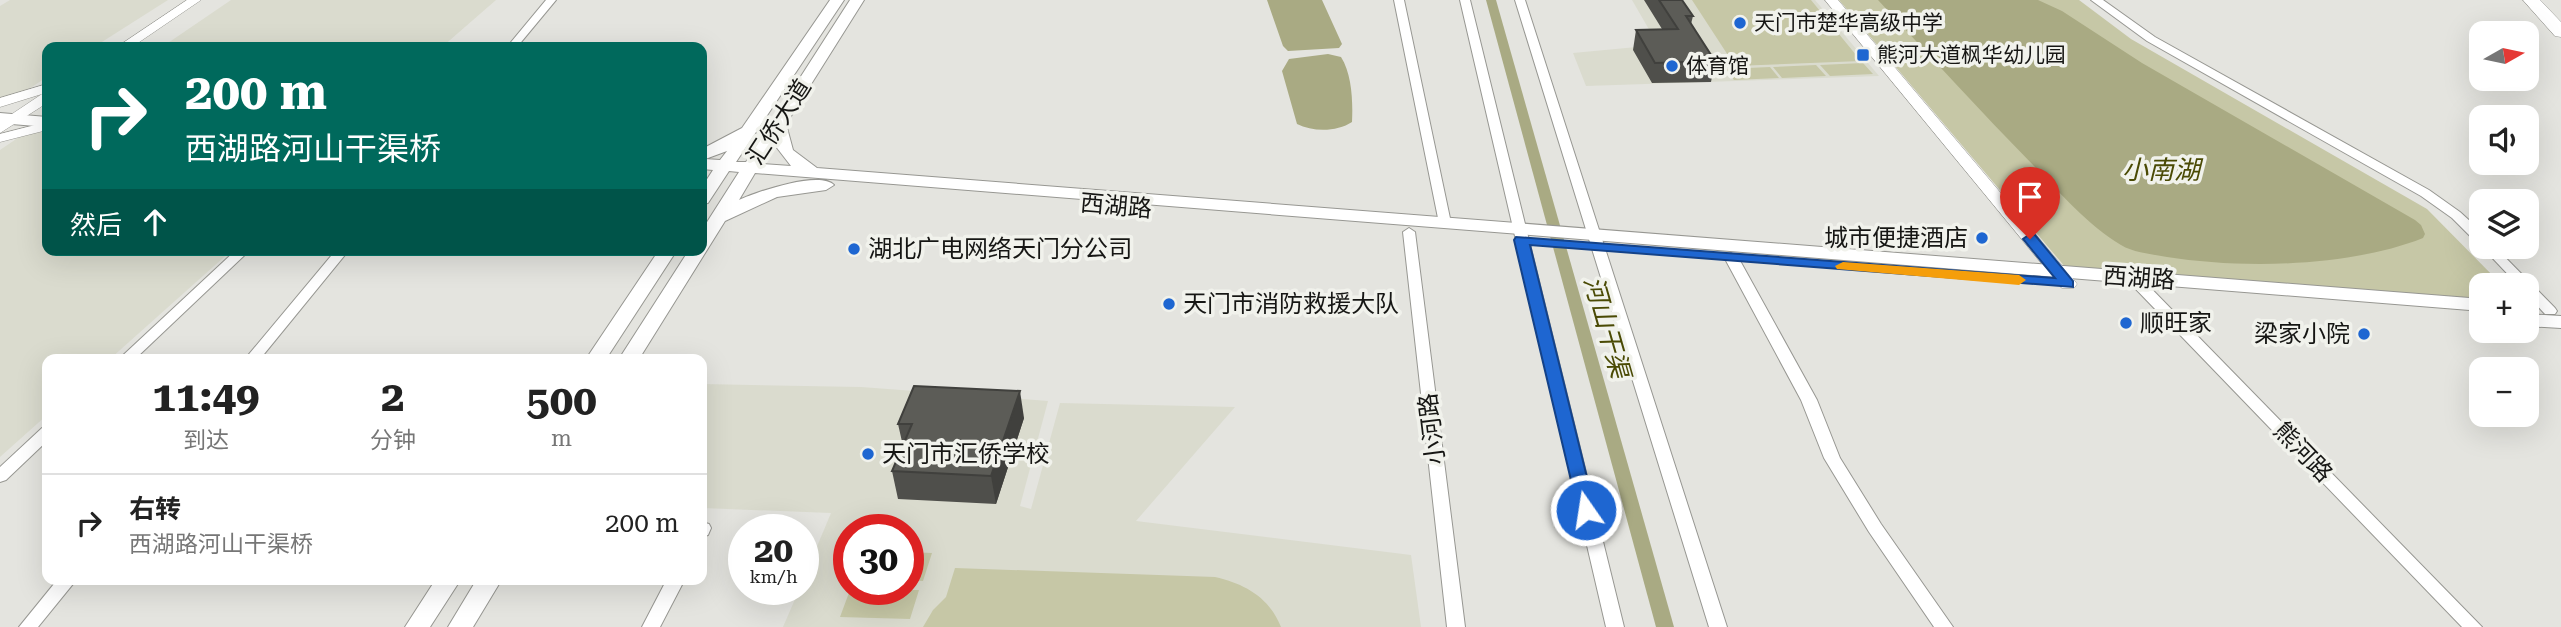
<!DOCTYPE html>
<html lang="zh">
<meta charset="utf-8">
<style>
:root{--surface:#fff;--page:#f2f2f2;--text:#222;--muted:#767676;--line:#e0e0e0}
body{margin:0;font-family:"Roboto Serif","Noto Sans SC",serif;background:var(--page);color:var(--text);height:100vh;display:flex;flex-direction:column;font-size:26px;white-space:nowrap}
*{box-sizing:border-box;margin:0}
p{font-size:23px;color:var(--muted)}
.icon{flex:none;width:38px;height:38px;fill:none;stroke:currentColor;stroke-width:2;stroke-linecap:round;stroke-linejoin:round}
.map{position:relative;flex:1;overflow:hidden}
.side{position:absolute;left:42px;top:354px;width:665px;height:231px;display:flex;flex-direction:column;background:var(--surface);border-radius:14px;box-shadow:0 7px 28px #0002}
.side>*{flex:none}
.guide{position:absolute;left:42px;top:42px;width:665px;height:214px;border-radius:14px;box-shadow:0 7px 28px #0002;background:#00695c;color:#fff;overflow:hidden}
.needle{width:46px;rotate:81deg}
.controls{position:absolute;left:2469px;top:21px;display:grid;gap:14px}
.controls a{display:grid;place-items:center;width:70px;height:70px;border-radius:14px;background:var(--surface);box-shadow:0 7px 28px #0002;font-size:35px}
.speed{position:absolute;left:728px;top:514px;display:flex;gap:14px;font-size:35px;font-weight:700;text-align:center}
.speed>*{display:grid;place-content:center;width:91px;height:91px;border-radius:50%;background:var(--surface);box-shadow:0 7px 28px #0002;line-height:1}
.speed small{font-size:18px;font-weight:400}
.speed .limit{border:10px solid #d22;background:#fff;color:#111}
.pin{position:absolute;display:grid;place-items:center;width:60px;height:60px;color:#fff;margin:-72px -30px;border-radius:50% 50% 50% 0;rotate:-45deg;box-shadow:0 0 7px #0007}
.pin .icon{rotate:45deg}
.me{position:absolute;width:77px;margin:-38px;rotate:347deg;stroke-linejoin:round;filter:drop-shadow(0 0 5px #0008)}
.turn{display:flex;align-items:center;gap:24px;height:147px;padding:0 28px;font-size:32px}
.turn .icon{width:91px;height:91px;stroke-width:2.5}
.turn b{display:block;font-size:49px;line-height:60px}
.then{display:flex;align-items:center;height:66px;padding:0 28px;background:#0003;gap:14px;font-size:26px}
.eta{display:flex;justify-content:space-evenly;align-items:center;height:119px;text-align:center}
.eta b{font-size:42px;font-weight:700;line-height:49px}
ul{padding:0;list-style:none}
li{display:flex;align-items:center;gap:21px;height:98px;padding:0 28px;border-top:2px solid var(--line)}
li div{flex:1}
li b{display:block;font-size:26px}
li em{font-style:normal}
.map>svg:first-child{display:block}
</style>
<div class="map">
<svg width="2561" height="627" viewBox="0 0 2561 627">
<rect width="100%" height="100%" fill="#e4e4df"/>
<!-- built -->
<path fill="#dadbce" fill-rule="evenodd" d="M 10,0 L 168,0 L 94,47 L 47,47 L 47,77 L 15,98 L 0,97 L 0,6 Z
M 231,0 L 496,0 L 442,47 L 162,47 Z
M 1632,0 L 1815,0 L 1879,76 L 1586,86 L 1573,53 L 1658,45 Z
M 31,129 L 47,130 L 47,250 L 232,250 L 110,359 L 47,359 L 47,415 L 0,457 L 0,150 Z
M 702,384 L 861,387 L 1048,401 L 1020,506 L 1031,509 L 1060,403 L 1235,407 L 1136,521 L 1411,555 L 1421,627 L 783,627 L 799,590 L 803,590 L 803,580 L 831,513 L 702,508 ZM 849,530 L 908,530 L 908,590 L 849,590 Z"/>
<!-- green -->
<path fill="#c6c7a6" d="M 1692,0 L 1811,0 L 1861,61 L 1735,66 Z
M 1839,0 L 2079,0 L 2131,39 L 2427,209 L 2502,285 L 2482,285 L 2481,301 L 2066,268 Z
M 1863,63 L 1873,74 L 1830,76 L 1820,65 Z
M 1816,65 L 1826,76 L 1782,78 L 1773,67 Z
M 1770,67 L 1779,78 L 1734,80 L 1726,69 Z
M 908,552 L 932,553 L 923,581 L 908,580 Z
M 955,568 L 1215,577 C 1245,584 1269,597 1281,627 L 923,627 L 933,610 L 946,597 Z
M 850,590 L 919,590 L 910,619 L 840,617 Z"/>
<!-- water -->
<path fill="#a9aa83" d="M 1267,0 L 1322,0 L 1342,44 L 1339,48 L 1288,51 L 1283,46 Z
M 1878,0 L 2038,0 L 2062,11 L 2142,63 L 2415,220 L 2421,225 L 2425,234 L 2423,238 C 2350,267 2243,269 2167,257 C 2152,254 2134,253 2121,245 C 2089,226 2060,193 2034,166 C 1981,112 1930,56 1878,0 Z
M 1328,54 L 1341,57 C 1352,74 1353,102 1352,122 C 1337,132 1313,132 1297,124 L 1282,71 L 1289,59 Z"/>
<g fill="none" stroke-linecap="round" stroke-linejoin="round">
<!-- canal -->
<path fill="#a9aa83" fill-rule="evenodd" d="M 1486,0 L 1496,0 L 1674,627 L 1656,627 Z"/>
<defs>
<path id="minor" d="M 546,0 L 556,0 L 517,47 L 507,47 Z
M 1394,0 L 1404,0 L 1451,223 L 1445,227 L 1439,223 Z
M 1460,0 L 1470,0 L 1624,627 L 1606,627 Z
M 1515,0 L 1525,0 L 1727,627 L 1709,627 Z
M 2091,0 L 2103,0 L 2155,37 L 2429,190 L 2460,212 L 2482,232 L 2482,244 L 2477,243 L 2452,218 L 2421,196 L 2147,41 Z
M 1409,228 L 1415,232 L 1465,627 L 1447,627 L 1403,232 Z
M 2482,247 L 2495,247 L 2555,308 L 2557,311 L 2555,314 L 2545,314 L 2527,295 L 2527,285 L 2518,285 Z
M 236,250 L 250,250 L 135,359 L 119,359 Z
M 336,250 L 349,250 L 260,359 L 245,359 Z
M 1731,253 L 1738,257 L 1817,400 L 1840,458 L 1881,524 L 1953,627 L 1934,627 L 1869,532 L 1824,458 L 1801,400 L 1724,257 Z
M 2133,274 L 2138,275 L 2482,627 L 2462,627 L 2128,281 L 2126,278 Z
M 47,427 L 47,441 L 6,480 L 0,482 L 0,467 L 42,428 Z
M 702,522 L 709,524 L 711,528 L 708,535 L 702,537 Z
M 58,579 L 77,579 L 38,627 L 19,627 Z
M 667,579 L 685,579 L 660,627 L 642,627 Z"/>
<path id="tertiary" d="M 187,0 L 201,0 L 132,47 L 117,47 Z
M 1825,0 L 1838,0 L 2074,280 L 2077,284 L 2074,288 L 2062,288 Z
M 47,84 L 47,92 L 43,94 L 47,93 L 47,103 L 0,133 L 0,122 L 42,94 L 0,107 L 0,98 Z
M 47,122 L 47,130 L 0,142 L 0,134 Z"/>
<path id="secondary" d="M 830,0 L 844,0 L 736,162 L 746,162 L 850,0 L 864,0 L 786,124 L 793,150 L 817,168 L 2482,299 L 2482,311 L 755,173 L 739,200 C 756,192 820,170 834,185 L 826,190 L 777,197 L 725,221 L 639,359 L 619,359 L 689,250 L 702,250 L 702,230 L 739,172 L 729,171 L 708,203 L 702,204 L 702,187 L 713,170 L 702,169 L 702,149 L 742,128 ZM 774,144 L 791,166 L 761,164 ZM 727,151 L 720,160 L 705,159 L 708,158 Z
M 0,113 L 47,117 L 47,127 L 0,123 Z
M 659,250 L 677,250 L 606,359 L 586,359 Z
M 2527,314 L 2561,316 L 2561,328 L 2527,326 Z
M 436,579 L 461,579 L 430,627 L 405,627 Z
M 477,579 L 502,579 L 473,627 L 448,627 Z"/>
<path id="trunk" d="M 2523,0 L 2540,0 L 2561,22 L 2561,37 L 2555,36 Z"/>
</defs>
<!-- minor casing -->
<use href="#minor" stroke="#979792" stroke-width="2"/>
<!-- tertiary casing -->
<use href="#tertiary" stroke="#979792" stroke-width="1"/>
<!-- secondary casing -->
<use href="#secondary" stroke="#979792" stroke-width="2"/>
<!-- trunk casing -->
<use href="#trunk" stroke="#979792" stroke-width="1"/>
<!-- minor -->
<use href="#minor" fill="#fff" fill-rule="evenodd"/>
<!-- tertiary -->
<use href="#tertiary" fill="#fff" fill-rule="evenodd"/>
<!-- secondary -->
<use href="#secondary" fill="#fff" fill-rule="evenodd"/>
<!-- trunk -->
<use href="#trunk" fill="#fff" fill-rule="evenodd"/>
</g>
<!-- wall -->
<path fill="#4f4f4b" d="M 1644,0 L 1682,0 L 1693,16 L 1691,24 L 1715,61 L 1711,82 L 1652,83 L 1633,50 L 1636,30 L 1662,29 Z
M 1024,418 L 996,504 L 898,499 L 892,471 L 903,446 L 898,424 Z"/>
<!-- shaded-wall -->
<path fill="#40403d" d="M 1020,391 L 1024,418 L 996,504 L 991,476 Z"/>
<!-- building -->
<path fill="#5c5c57" stroke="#40403d" stroke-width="2" d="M 1659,0 L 1682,0 L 1693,16 L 1686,16 L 1715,61 L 1655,63 L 1636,30 L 1678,29 Z
M 914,386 L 1020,391 L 991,476 L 892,471 L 912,424 L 898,424 Z"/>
<!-- route -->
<path fill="#1e66d1" stroke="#144288" stroke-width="2" d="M 2030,234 L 2035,235 L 2073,281 L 2073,287 L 1530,245 L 1595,510 L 1586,516 L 1579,514 L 1514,240 L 1516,237 L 2055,278 L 2023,239 Z"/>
<!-- slow -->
<path fill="#f59e0b" d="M 1843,262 L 2019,275 L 2026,280 L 2019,285 L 1837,269 L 1835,266 Z"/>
<!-- markers -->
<g fill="#1e66d1" stroke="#f1f2ec" stroke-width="2.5">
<circle cx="1740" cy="23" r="7"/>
<rect x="1856" y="48" width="14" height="14" rx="3.5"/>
<circle cx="1672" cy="66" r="7"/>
<circle cx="1982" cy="238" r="7"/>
<circle cx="854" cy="249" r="7"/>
<circle cx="1169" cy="304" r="7"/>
<circle cx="2126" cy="323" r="7"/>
<circle cx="2364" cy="334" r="7"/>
<circle cx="868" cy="454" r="7"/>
</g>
<g text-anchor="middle" stroke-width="7" stroke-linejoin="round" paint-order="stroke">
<!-- far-poi labels -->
<g font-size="21" fill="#161614" stroke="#f1f2ec" text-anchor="start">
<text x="1754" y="30">天门市楚华高级中学</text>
<text x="1877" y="62">熊河大道枫华幼儿园</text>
<text x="1686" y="73">体育馆</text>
</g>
<!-- street labels -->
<g font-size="24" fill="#161614" stroke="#f1f2ec">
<text transform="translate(779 122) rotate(-57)" y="8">汇侨大道</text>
<text transform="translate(1116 206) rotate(5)" y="8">西湖路</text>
<text transform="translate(2139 278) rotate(4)" y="8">西湖路</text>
<text transform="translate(1432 429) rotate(-97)" y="8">小河路</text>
<text transform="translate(2303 452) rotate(46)" y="8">熊河路</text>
</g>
<!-- poi labels -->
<g font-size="24" fill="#161614" stroke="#f1f2ec" text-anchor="start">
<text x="1968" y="246" text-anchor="end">城市便捷酒店</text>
<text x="868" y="257">湖北广电网络天门分公司</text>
<text x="1183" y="312">天门市消防救援大队</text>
<text x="2140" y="331">顺旺家</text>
<text x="2350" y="342" text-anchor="end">梁家小院</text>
<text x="882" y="462">天门市汇侨学校</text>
</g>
<!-- water labels -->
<g font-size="26" font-style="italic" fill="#4a4a04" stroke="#f1f2ec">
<text x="2161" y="179">小南湖</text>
<text transform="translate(1607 327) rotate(74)" y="9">河山干渠</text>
</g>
</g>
</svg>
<div class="controls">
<a><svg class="needle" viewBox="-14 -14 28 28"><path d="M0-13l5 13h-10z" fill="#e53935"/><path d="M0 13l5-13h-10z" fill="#767676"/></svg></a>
<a><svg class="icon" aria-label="sound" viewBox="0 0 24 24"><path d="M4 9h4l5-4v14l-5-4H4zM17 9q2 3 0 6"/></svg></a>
<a><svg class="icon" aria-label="layers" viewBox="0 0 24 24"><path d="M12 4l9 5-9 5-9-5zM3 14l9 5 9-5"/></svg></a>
<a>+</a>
<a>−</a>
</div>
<div class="speed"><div>20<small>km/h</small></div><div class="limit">30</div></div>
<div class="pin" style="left:2030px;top:239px;background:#d93025"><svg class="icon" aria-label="arrive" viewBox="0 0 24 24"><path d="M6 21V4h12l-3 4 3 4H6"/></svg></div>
<svg class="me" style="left:1586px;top:510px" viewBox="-20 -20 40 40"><circle r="17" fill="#1e66d1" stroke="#fff" stroke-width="3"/><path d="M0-11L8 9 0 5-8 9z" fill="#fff"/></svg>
<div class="guide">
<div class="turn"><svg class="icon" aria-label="right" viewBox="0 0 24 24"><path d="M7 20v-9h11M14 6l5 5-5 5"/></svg><div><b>200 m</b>西湖路河山干渠桥</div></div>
<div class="then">然后<svg class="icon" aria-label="ahead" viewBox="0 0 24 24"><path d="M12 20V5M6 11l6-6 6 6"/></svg></div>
</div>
<section class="side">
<div class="eta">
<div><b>11:49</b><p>到达</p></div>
<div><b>2</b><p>分钟</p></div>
<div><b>500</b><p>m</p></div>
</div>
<ul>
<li><svg class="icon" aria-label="right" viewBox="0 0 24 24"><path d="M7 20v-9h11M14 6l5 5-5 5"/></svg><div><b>右转</b><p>西湖路河山干渠桥</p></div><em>200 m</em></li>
</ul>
</section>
</div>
